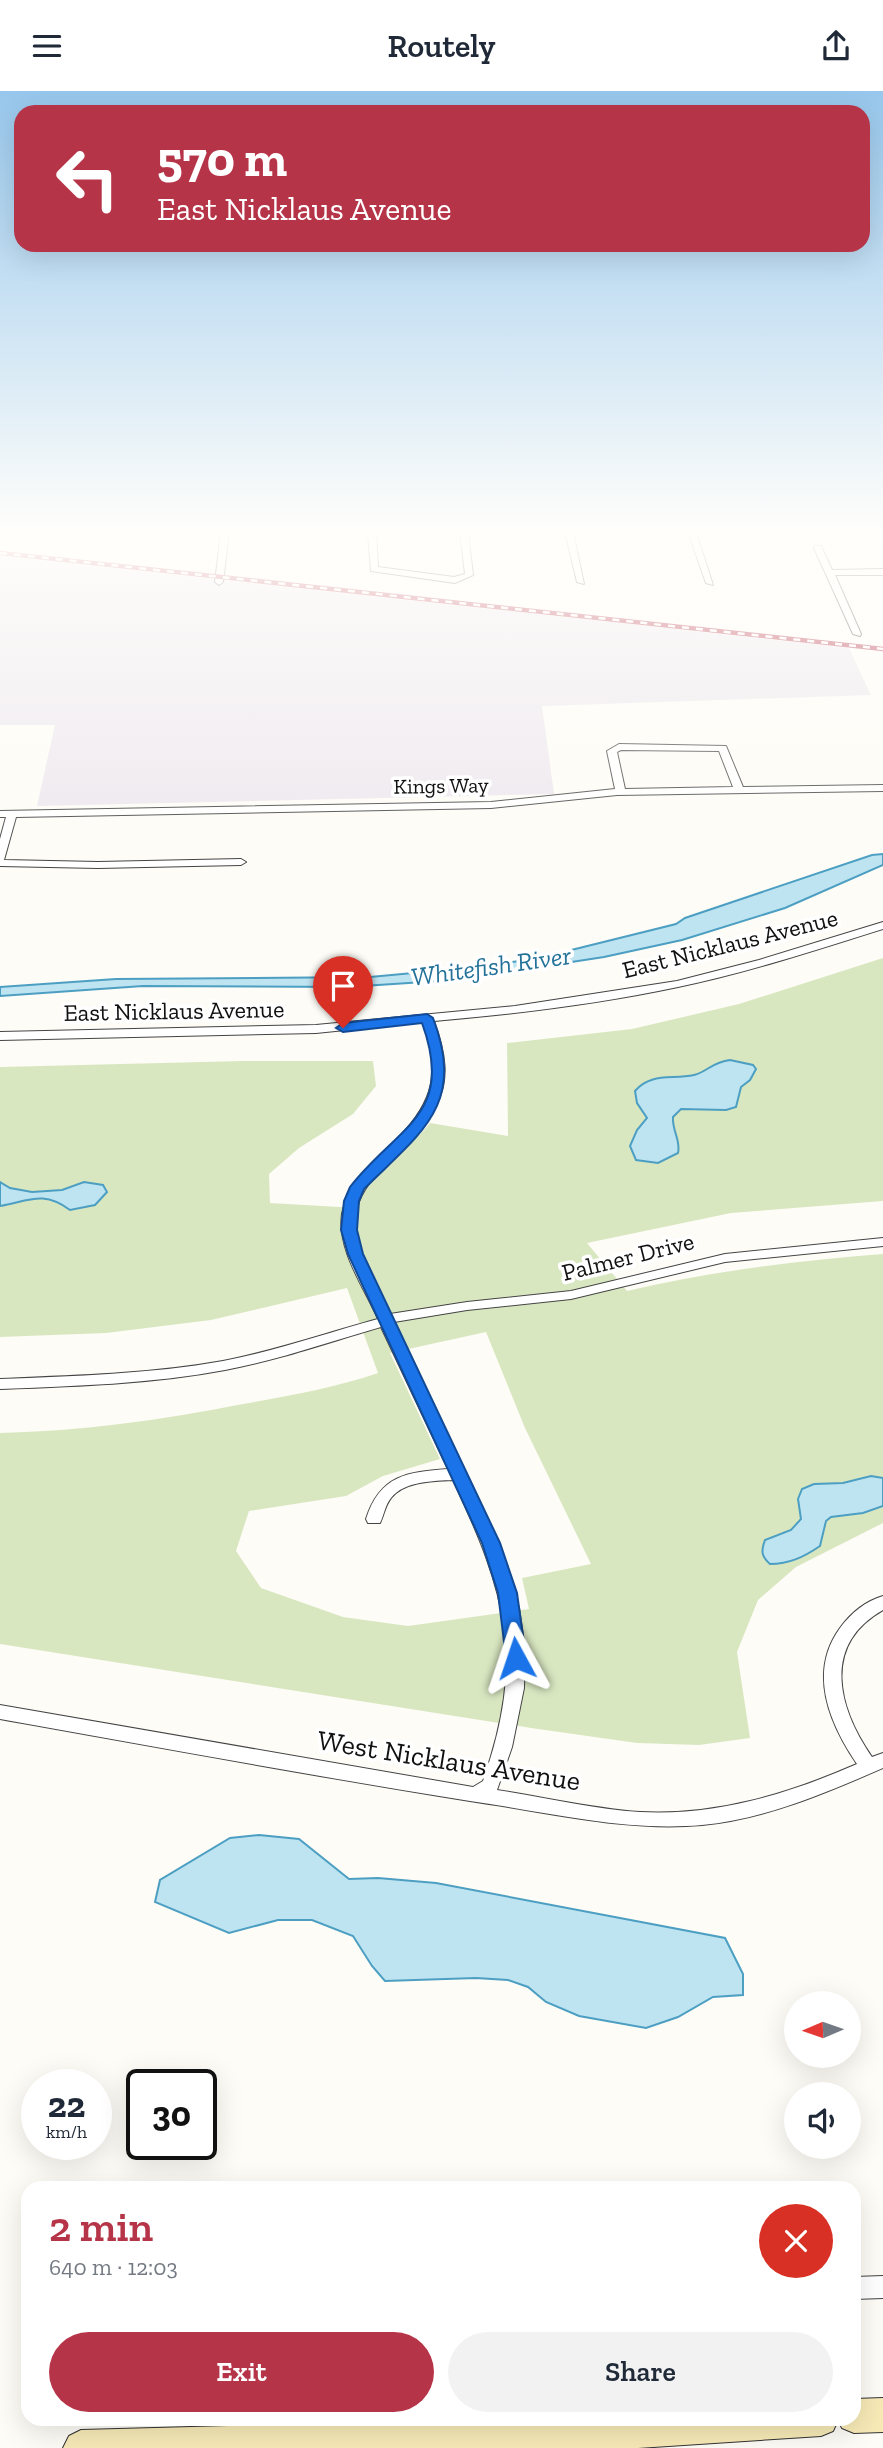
<!DOCTYPE html>
<meta charset="utf-8">
<style>
:root{--surface:#fff;--page:#f2f2f3;--text:#1f2937;--muted:#747a83;--accent:#b63448}
body{margin:0;font-family:"Zilla Slab",serif;background:var(--page);color:var(--text);height:100vh;display:flex;flex-direction:column;font-size:26px;white-space:nowrap}
*{box-sizing:border-box;margin:0}
p{font-size:23px;color:var(--muted)}
.icon{flex:none;width:38px;height:38px;fill:none;stroke:currentColor;stroke-width:2;stroke-linecap:round;stroke-linejoin:round}
.map{position:relative;flex:1;overflow:hidden}
.side{position:absolute;left:21px;top:2090px;width:840px;height:245px;display:flex;flex-direction:column;background:var(--surface);border-radius:21px;box-shadow:0 7px 28px #0002}
.side>*{flex:none}
.guide{position:absolute;left:14px;top:14px;width:856px;height:147px;border-radius:21px;box-shadow:0 7px 28px #0002;background:#b63448;color:#fff;overflow:hidden}
.needle{width:46px;rotate:268deg}
.fabs{position:absolute;left:784px;top:1900px;display:grid;gap:14px}
.fabs a{display:grid;place-items:center;width:77px;height:77px;border-radius:50%;background:var(--surface);box-shadow:0 7px 28px #0002;font-size:35px}
.speed{position:absolute;left:21px;top:1978px;display:flex;gap:14px;font-size:35px;font-weight:700;text-align:center}
.speed>*{display:grid;place-content:center;width:91px;height:91px;border-radius:50%;background:var(--surface);box-shadow:0 7px 28px #0002;line-height:1}
.speed small{font-size:18px;font-weight:400}
.speed .limit{border:4px solid #111;border-radius:10px;background:#fff;color:#111}
.pin{position:absolute;display:grid;place-items:center;width:60px;height:60px;color:#fff;margin:-72px -30px;border-radius:50% 50% 50% 0;rotate:-45deg;box-shadow:0 0 7px #0007}
.pin .icon{rotate:45deg}
.me{position:absolute;width:77px;margin:-38px;rotate:355deg;stroke-linejoin:round;filter:drop-shadow(0 0 5px #0008)}
.turn{display:flex;align-items:center;gap:24px;height:147px;padding:0 28px;font-size:32px}
.turn .icon{width:91px;height:91px;stroke-width:2.5}
.turn b{display:block;font-size:49px;line-height:60px}
.round{display:grid;place-items:center;flex:none;width:74px;height:74px;border-radius:37px;background:var(--page)}
.head{display:flex;align-items:center;justify-content:space-between;height:119px;padding:0 28px}
h1{font-size:42px;font-weight:600;line-height:52px;color:var(--accent)}
.cta{display:flex;gap:14px;margin-top:auto;padding:14px 28px}
.cta a{flex:1;height:80px;border-radius:42px;background:var(--accent);color:#fff;font-size:28px;font-weight:600;line-height:80px;text-align:center}
.cta a+a{background:var(--page);color:var(--text)}
header{display:flex;justify-content:space-between;align-items:center;height:91px;padding:0 28px;background:var(--surface);font-size:32px;font-weight:600}
.map>svg:first-child{display:block}
</style>
<header><svg class="icon" aria-label="menu" viewBox="0 0 24 24"><path d="M4 6h16M4 12h16M4 18h16"/></svg>Routely<svg class="icon" aria-label="share" viewBox="0 0 24 24"><path d="M12 15V3M7 8l5-5 5 5M5 13v7h14v-7"/></svg></header>
<div class="map">
<svg width="883" height="2357" viewBox="0 0 883 2357">
<rect width="100%" height="100%" fill="#fefcf6"/>
<!-- industrial -->
<path fill="#ede7ee" d="M 0,465 L 849,557 L 871,604 L 542,615 L 554,703 L 37,715 L 55,634 L 0,634 Z"/>
<!-- green -->
<path fill="#d9e7c1" fill-rule="evenodd" d="M 883,867 L 883,1110 L 731,1122 L 587,1152 L 627,1200 C 713,1180 795,1170 883,1163 L 883,1432 L 796,1476 L 758,1509 L 737,1561 L 750,1647 L 699,1654 L 637,1652 L 531,1637 L 0,1553 L 0,1342 C 82,1340 162,1329 243,1313 C 288,1305 334,1297 378,1282 L 347,1197 L 211,1229 L 106,1242 L 0,1246 L 0,976 L 242,970 L 373,970 L 376,995 L 353,1023 L 299,1057 L 269,1083 L 270,1112 L 357,1117 C 366,1081 408,1060 430,1032 L 508,1045 L 507,952 L 632,938 L 739,913 ZM 486,1241 L 525,1337 L 591,1473 L 522,1487 L 529,1518 L 408,1535 L 343,1526 L 261,1497 L 236,1460 L 249,1420 L 346,1405 L 383,1385 L 440,1368 L 390,1262 Z"/>
<!-- water -->
<path fill="#bfe4f1" stroke="#4c9fc2" stroke-width="2" d="M 883,763 L 883,774 L 785,817 L 682,849 L 604,866 L 455,889 L 347,896 L 143,895 L 0,905 L 0,896 L 116,888 L 370,886 L 467,877 L 535,868 L 676,833 L 685,827 L 872,764 Z
M 730,969 L 753,974 L 756,978 L 750,989 L 741,996 L 736,1016 L 726,1019 L 681,1018 L 673,1026 C 672,1040 681,1049 678,1062 L 658,1072 L 636,1069 L 630,1055 L 637,1039 L 647,1027 L 637,1012 L 635,1000 C 651,981 672,989 694,984 C 707,981 712,971 730,969 Z
M 0,1091 L 10,1097 L 32,1101 L 62,1099 L 84,1091 L 103,1094 L 107,1101 L 95,1114 L 70,1119 C 43,1099 29,1110 0,1115 Z
M 871,1385 L 883,1387 L 883,1415 L 863,1422 L 831,1426 L 826,1430 L 820,1455 C 804,1466 789,1473 770,1473 C 761,1465 761,1460 765,1449 L 791,1439 L 801,1428 L 798,1408 L 802,1398 L 814,1393 L 843,1392 Z
M 259,1744 L 299,1748 L 349,1788 L 378,1787 L 436,1792 L 725,1847 L 743,1883 L 743,1904 L 713,1906 L 678,1926 L 646,1937 L 579,1925 L 546,1911 L 528,1896 L 508,1889 L 476,1887 L 385,1890 L 372,1875 L 353,1845 L 312,1829 L 278,1829 L 229,1842 L 155,1811 L 160,1789 L 230,1747 Z"/>
<g fill="none" stroke-linecap="round" stroke-linejoin="round">
<defs>
<path id="street" d="M 221,441 L 229,441 L 223,491 L 219,494 L 215,491 Z
M 368,441 L 376,441 L 378,476 L 454,486 L 465,483 L 460,441 L 468,441 L 473,484 L 455,492 L 371,480 Z
M 565,441 L 573,441 L 584,493 L 577,491 Z
M 688,441 L 696,441 L 713,494 L 706,492 Z
M 815,455 L 821,455 L 832,479 L 883,478 L 883,484 L 835,484 L 861,543 L 860,545 L 853,543 L 814,457 Z
M 619,653 L 726,655 L 743,696 L 883,694 L 883,700 L 617,704 L 491,717 L 16,726 L 4,769 L 98,771 L 241,768 L 246,771 L 241,774 L 98,777 L 0,775 L 0,748 L 6,726 L 0,726 L 0,720 L 491,711 L 615,698 L 607,660 ZM 621,659 L 719,660 L 733,696 L 625,698 L 617,661 Z
M 883,831 L 883,838 C 815,859 747,882 678,896 C 598,913 515,923 434,930 C 462,1006 431,1026 382,1077 C 370,1090 358,1105 356,1123 C 351,1157 376,1193 390,1223 L 467,1211 L 571,1200 L 725,1163 L 883,1147 L 883,1155 L 725,1171 L 571,1208 L 467,1219 L 394,1231 L 493,1440 L 508,1478 L 519,1517 L 525,1558 L 524,1597 L 512,1656 L 497,1699 C 543,1706 593,1718 640,1721 C 717,1725 788,1703 857,1673 C 829,1632 808,1581 840,1537 C 851,1522 866,1510 883,1505 L 883,1519 C 821,1554 838,1617 872,1666 L 883,1662 L 883,1677 C 826,1702 765,1728 702,1734 C 625,1741 547,1721 470,1710 C 313,1685 157,1656 0,1628 L 0,1614 L 473,1696 L 483,1690 C 526,1568 506,1501 453,1389 C 434,1390 404,1390 391,1407 C 385,1414 384,1424 380,1432 L 368,1432 L 366,1428 C 380,1384 407,1381 448,1378 L 381,1236 C 329,1251 278,1269 225,1279 C 151,1293 75,1295 0,1298 L 0,1288 C 75,1285 150,1283 223,1270 C 276,1260 326,1242 378,1228 C 364,1196 337,1159 342,1123 C 344,1110 351,1099 358,1089 C 369,1073 384,1061 398,1047 C 435,1010 440,980 423,931 L 316,942 L 0,949 L 0,941 L 316,934 L 515,915 L 677,890 L 759,869 Z
M 883,2185 L 883,2207 L 854,2208 L 854,2186 Z"/>
<path id="secondary" d="M 883,2307 L 883,2341 L 854,2342 L 842,2337 L 838,2329 L 833,2340 L 821,2345 L 638,2357 L 63,2357 L 69,2345 L 81,2339 L 490,2328 L 854,2328 L 854,2308 Z"/>
</defs>
<!-- street casing -->
<use href="#street" stroke="#444" stroke-width="2"/>
<!-- secondary casing -->
<use href="#secondary" stroke="#333" stroke-width="2"/>
<!-- street -->
<use href="#street" fill="#fff" fill-rule="evenodd"/>
<!-- secondary -->
<use href="#secondary" fill="#f8eab7" fill-rule="evenodd"/>
<defs>
<path id="rail" d="M 0,462 L 883,558"/>
</defs>
<!-- rail casing -->
<use href="#rail" stroke="#b63448" stroke-width="4.5"/>
<!-- rail -->
<use href="#rail" stroke="#fff" stroke-width="2.5" stroke-dasharray="7" stroke-linecap="butt"/>
</g>
<!-- sky -->
<linearGradient id="sky" x2="0" y2="1"><stop stop-color="#97c7ec"/><stop offset="0.57" stop-color="#fffefb"/><stop offset="1" stop-color="#fffefb" stop-opacity="0"/></linearGradient>
<rect width="883" height="771" fill="url(#sky)"/>
<!-- route -->
<path fill="#1a73e8" stroke="#114b97" stroke-width="2" d="M 427,923 L 433,927 C 466,1015 421,1041 364,1098 L 359,1110 L 357,1139 L 363,1163 L 500,1452 L 517,1502 L 526,1567 L 523,1572 L 516,1574 L 509,1572 L 506,1567 L 498,1502 L 482,1452 L 348,1163 L 341,1139 L 344,1110 L 350,1096 C 397,1035 456,1025 422,932 L 343,941 L 336,937 L 343,932 Z"/>
<g text-anchor="middle" stroke-width="7" stroke-linejoin="round" paint-order="stroke">
<!-- far-street labels -->
<g font-size="21" fill="#111" stroke="#fff">
<text transform="translate(441 695) rotate(-1)" y="7">Kings Way</text>
</g>
<!-- street labels -->
<g font-size="24" fill="#111" stroke="#fff">
<text transform="translate(730 853) rotate(-14)" y="8">East Nicklaus Avenue</text>
<text transform="translate(174 920) rotate(-1)" y="8">East Nicklaus Avenue</text>
<text transform="translate(628 1166) rotate(-14)" y="8">Palmer Drive</text>
</g>
<!-- water labels -->
<g font-size="26" font-style="italic" fill="#247299" stroke="#fff">
<text transform="translate(491 875) rotate(-8)" y="9">Whitefish River</text>
</g>
<!-- near-street labels -->
<g font-size="28" fill="#111" stroke="#fff">
<text transform="translate(449 1669) rotate(9)" y="10">West Nicklaus Avenue</text>
</g>
</g>
</svg>
<div class="fabs">
<a><svg class="needle" viewBox="-14 -14 28 28"><path d="M0-13l5 13h-10z" fill="#e53935"/><path d="M0 13l5-13h-10z" fill="#747a83"/></svg></a>
<a><svg class="icon" aria-label="sound" viewBox="0 0 24 24"><path d="M4 9h4l5-4v14l-5-4H4zM17 9q2 3 0 6"/></svg></a>
</div>
<div class="speed"><div>22<small>km/h</small></div><div class="limit">30</div></div>
<div class="pin" style="left:343px;top:937px;background:#d93025"><svg class="icon" aria-label="arrive" viewBox="0 0 24 24"><path d="M6 21V4h12l-3 4 3 4H6"/></svg></div>
<svg class="me" style="left:516px;top:1567px" viewBox="-20 -20 40 40"><path d="M0-17L14 15 0 8-14 15z" fill="#1a73e8" stroke="#fff" stroke-width="4"/></svg>
<div class="guide">
<div class="turn"><svg class="icon" aria-label="left" viewBox="0 0 24 24"><path d="M17 20v-9H6M10 6l-5 5 5 5"/></svg><div><b>570 m</b>East Nicklaus Avenue</div></div>
</div>
<section class="side">
<div class="head"><div><h1>2 min</h1><p>640 m · 12:03</p></div><a class="round" style="background:#d93025;color:#fff"><svg class="icon" aria-label="close" viewBox="0 0 24 24"><path d="M6 6l12 12M18 6L6 18"/></svg></a></div>
<div class="cta"><a>Exit</a><a>Share</a></div>
</section>
</div>
